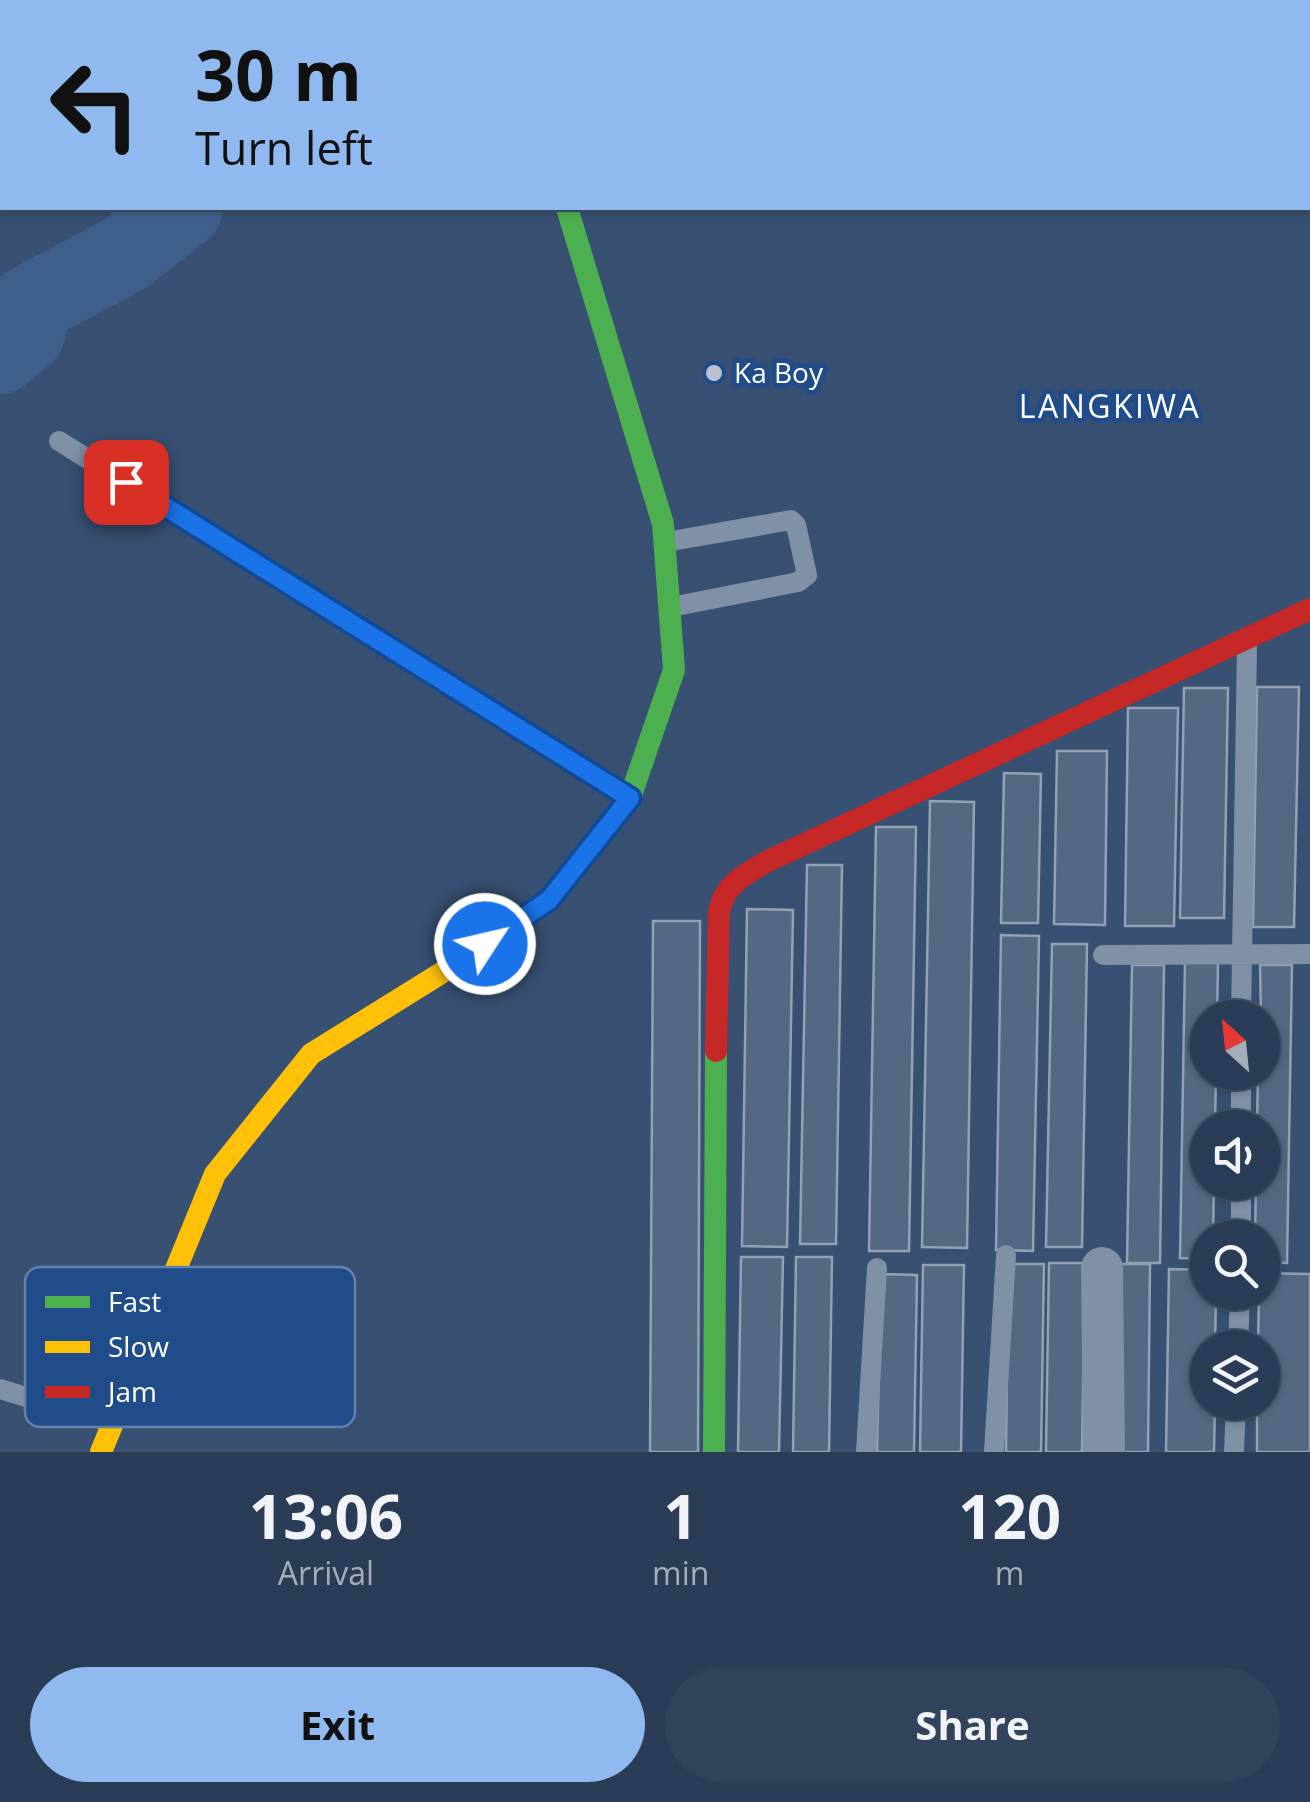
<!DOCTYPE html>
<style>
:root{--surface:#2a3c56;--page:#32435c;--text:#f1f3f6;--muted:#a5adb9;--line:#46566c;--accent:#90b9f0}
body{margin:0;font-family:"Open Sans",sans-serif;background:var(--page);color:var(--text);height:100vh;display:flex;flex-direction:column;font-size:38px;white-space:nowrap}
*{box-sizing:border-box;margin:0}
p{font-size:32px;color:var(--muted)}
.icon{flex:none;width:55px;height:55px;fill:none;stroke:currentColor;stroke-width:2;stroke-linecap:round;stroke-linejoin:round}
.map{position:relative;height:1452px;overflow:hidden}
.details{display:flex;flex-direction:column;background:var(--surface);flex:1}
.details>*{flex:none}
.banner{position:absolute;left:0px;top:0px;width:1310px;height:210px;box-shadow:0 2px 8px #0004,0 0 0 2px var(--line);background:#90b9f0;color:#111;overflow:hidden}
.needle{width:65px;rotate:333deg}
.fabs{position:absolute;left:1190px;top:1000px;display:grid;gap:20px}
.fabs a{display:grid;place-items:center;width:90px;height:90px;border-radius:50%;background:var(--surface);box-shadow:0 2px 8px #0004,0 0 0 2px var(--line);font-size:50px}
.pin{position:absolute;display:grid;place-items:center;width:85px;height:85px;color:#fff;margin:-42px;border-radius:20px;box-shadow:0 5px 15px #0006}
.me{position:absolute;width:110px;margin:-55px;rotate:55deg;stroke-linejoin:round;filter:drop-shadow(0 0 8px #0008)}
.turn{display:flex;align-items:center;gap:35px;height:210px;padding:0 30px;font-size:45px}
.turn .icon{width:130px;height:130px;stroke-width:2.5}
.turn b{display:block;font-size:70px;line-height:85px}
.eta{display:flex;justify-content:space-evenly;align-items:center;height:170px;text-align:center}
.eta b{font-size:60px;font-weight:700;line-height:70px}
.action{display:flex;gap:20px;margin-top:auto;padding:20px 30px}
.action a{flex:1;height:115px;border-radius:60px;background:var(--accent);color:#111;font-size:40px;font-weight:700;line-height:115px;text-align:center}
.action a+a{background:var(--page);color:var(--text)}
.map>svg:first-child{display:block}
</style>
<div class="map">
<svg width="1310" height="1452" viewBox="0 0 1310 1452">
<rect width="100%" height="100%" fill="#385072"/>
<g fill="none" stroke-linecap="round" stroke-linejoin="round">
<!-- river -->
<path stroke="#3f5f8b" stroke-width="80" d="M 262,0 L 263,2
M 0,354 L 25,333 L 29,305 L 125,254 L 183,208"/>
</g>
<!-- building -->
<path fill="#546882" stroke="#93a1b5" stroke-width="2.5" d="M 1257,687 L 1299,687 L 1294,927 L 1253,927 Z
M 1184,688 L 1228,688 L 1224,918 L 1180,918 Z
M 1128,708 L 1178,708 L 1174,926 L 1125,926 Z
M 1057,751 L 1107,751 L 1105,925 L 1054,924 Z
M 1004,773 L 1041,774 L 1038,923 L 1001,923 Z
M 930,801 L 974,802 L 967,1248 L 922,1247 Z
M 876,827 L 916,827 L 909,1251 L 869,1251 Z
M 807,865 L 842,865 L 836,1244 L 800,1244 Z
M 747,909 L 793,910 L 787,1247 L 742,1246 Z
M 653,921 L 700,921 L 698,1452 L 650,1452 Z
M 1001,935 L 1039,936 L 1033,1251 L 996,1250 Z
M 1052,944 L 1087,944 L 1082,1247 L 1046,1247 Z
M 1185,960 L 1218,961 L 1217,1018 L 1208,1018 L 1208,1072 L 1216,1072 L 1215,1128 L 1208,1128 L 1208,1182 L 1214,1182 L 1213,1238 L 1208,1238 L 1208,1259 L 1180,1258 Z
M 1132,965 L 1164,965 L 1160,1263 L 1127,1263 Z
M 1260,965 L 1292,965 L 1287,1263 L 1262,1262 L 1262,1238 L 1255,1238 L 1256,1182 L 1262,1182 L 1262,1128 L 1257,1128 L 1258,1072 L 1262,1072 Z
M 741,1257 L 783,1257 L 779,1452 L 738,1452 Z
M 796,1257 L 832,1257 L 829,1452 L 793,1452 Z
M 1049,1263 L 1085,1263 L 1082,1452 L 1046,1452 Z
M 1008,1264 L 1044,1264 L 1041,1452 L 1006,1452 Z
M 1113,1264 L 1150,1264 L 1148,1452 L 1110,1452 Z
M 923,1265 L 964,1265 L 961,1452 L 920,1452 Z
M 1169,1269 L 1208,1270 L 1208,1292 L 1216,1292 L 1215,1348 L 1208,1348 L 1208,1402 L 1215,1402 L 1214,1452 L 1166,1452 Z
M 1262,1273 L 1310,1274 L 1310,1452 L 1257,1452 L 1257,1402 L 1262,1402 L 1262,1348 L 1258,1348 L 1259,1292 L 1262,1292 Z
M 881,1274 L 917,1275 L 914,1452 L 877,1452 Z"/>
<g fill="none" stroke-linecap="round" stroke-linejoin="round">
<!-- lane -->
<path stroke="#7f90a7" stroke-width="20" d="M 59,441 L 628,797
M 666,542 L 791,520 L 796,525 L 807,575 L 798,582 L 671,607
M 1103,955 L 1310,954
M 1241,1018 L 1247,645
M 1241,1128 L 1241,1072
M 1241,1238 L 1241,1182
M 1238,1348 L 1240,1292
M 0,1389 L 110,1422
M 866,1452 L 877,1268
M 994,1452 L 1006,1255
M 1234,1452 L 1236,1402"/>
<!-- street -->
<path stroke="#7f90a7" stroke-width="42" d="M 1102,1268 L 1104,1452"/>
<!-- fast -->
<path stroke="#4caf50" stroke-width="22" d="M 529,0 L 530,2
M 459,962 L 549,901 L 630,798 L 674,670 L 663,524 L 567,208
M 714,1452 L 716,1051"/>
<!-- slow -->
<path stroke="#ffc107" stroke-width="22" d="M 101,1452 L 215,1174 L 311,1054 L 459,962"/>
<!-- jam -->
<path stroke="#c62828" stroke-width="22" d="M 716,1051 L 719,912 C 724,884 745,874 768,861 L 1310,609"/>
</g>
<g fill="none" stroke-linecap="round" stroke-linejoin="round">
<defs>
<path id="route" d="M 126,482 L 630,798 L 549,900 L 485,944"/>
</defs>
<!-- route casing -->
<use href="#route" stroke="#114b97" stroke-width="25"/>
<!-- route -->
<use href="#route" stroke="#1a73e8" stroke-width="18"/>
</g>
<!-- markers -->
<circle fill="#b9c2ce" stroke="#204d8a" stroke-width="4" cx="714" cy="373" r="10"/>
<g text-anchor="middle" stroke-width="10" stroke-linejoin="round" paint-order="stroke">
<!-- poi labels -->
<g font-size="28" fill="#fff" stroke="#204d8a" text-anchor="start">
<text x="734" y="383">Ka Boy</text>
</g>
<!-- quarter labels -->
<g font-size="32" letter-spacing="2.5" fill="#fff" stroke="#204d8a">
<text x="1110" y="418">LANGKIWA</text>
</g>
</g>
<!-- legend -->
<rect x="25" y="1267" width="330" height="160" rx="15" fill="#204d8a" stroke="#6382ad" stroke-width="2.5"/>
<rect x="45" y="1296" width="45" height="12" fill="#4caf50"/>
<rect x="45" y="1341" width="45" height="12" fill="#ffc107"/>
<rect x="45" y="1386" width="45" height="12" fill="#c62828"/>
<g font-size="28" fill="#fff">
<text x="108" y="1312">Fast</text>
<text x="108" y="1357">Slow</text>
<text x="108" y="1402">Jam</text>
</g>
</svg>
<div class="fabs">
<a><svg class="needle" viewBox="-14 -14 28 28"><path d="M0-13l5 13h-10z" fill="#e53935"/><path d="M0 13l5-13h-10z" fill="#a5adb9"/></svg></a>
<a><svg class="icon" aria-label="sound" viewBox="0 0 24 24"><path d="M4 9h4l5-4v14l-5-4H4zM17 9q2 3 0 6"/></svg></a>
<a><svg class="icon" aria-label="search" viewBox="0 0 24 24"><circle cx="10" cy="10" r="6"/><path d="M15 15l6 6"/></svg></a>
<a><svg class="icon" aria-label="layers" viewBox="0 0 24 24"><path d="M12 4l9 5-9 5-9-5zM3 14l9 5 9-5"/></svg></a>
</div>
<div class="pin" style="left:126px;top:482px;background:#d93025"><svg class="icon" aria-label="arrive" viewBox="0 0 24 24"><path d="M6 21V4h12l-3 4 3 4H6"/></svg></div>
<svg class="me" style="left:485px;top:944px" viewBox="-20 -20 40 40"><circle r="17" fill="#1a73e8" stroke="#fff" stroke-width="3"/><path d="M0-11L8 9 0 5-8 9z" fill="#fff"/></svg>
<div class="banner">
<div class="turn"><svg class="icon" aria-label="left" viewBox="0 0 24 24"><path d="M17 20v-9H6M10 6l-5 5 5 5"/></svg><div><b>30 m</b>Turn left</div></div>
</div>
</div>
<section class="details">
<div class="eta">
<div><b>13:06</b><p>Arrival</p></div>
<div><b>1</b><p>min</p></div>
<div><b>120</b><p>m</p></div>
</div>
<div class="action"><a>Exit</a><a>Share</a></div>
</section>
